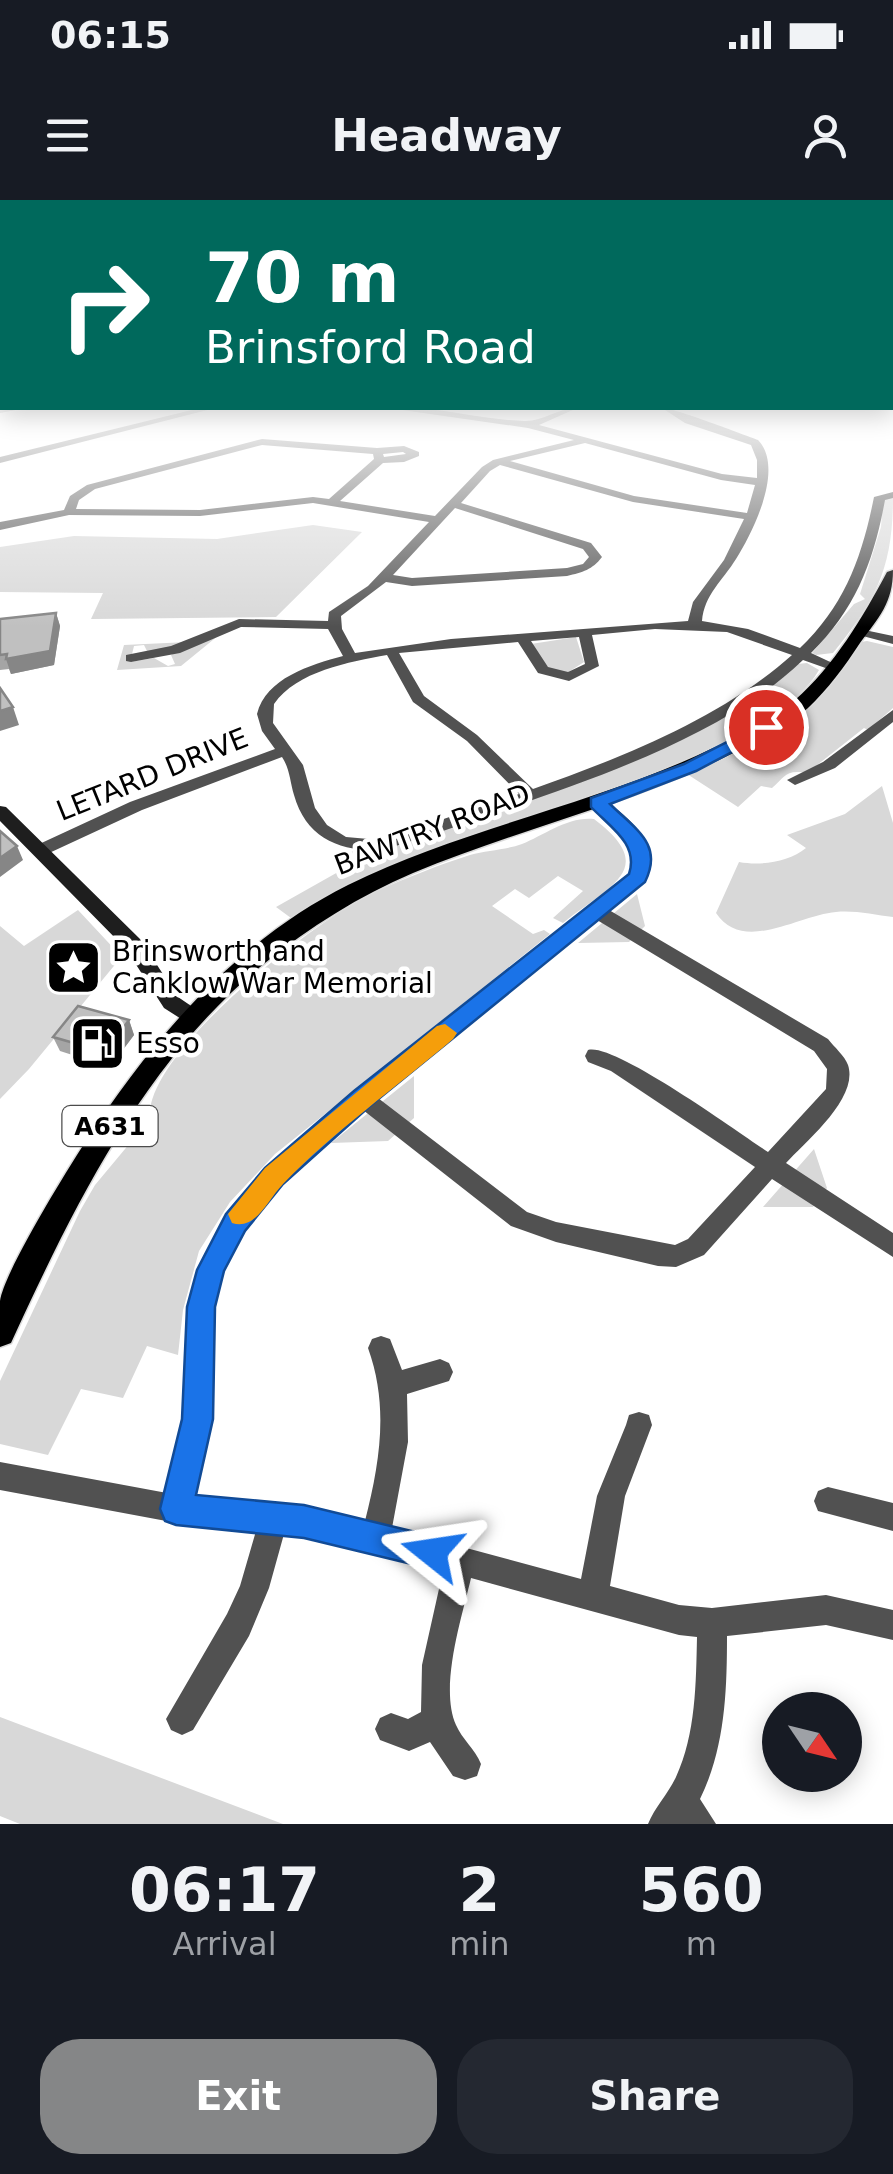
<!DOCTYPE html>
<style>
:root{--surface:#171b24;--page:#242831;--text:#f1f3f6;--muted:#9ea1a6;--accent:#858687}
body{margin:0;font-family:"DejaVu Sans",sans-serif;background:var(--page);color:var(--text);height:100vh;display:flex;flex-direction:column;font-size:38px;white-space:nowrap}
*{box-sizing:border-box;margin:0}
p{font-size:32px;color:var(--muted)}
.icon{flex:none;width:55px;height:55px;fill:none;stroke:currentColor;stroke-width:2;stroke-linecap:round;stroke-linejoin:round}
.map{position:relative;height:1624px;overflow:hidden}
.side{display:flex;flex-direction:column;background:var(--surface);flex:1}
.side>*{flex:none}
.top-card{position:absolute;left:0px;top:0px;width:895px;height:210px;box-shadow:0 5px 25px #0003;background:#00695c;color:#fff;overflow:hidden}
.needle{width:65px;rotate:125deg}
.fabs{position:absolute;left:762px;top:1492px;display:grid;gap:20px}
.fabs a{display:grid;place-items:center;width:100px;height:100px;border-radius:50%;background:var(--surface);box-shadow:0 5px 25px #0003;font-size:50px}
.pin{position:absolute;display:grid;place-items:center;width:85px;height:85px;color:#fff;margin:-42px;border:5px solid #fff;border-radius:50%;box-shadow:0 2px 10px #0007}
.me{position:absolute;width:110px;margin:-55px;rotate:285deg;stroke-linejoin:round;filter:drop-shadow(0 0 8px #0008)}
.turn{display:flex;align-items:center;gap:35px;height:210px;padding:0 40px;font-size:45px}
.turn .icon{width:130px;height:130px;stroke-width:2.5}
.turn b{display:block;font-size:70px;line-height:85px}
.eta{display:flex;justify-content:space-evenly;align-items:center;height:170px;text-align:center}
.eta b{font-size:60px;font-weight:800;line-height:70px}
.button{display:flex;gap:20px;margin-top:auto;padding:20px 40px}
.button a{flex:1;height:115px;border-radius:40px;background:var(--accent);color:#fff;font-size:40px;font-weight:800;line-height:115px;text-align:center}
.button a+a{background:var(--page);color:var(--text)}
.status{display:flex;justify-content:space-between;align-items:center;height:70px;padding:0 50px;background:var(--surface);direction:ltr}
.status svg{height:28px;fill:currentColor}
header{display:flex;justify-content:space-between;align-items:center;height:130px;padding:0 40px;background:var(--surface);font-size:45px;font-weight:800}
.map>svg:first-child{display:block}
</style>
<div class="status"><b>06:15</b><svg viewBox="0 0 49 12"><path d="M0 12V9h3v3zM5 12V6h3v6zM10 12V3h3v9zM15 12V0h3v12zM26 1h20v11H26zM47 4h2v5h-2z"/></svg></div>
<header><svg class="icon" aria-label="menu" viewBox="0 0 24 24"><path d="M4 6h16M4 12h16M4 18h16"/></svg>Headway<svg class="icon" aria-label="person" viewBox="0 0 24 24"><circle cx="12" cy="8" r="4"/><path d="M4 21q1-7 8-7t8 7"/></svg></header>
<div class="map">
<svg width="893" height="1624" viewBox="0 0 893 1624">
<rect width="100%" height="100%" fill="#fff"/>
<!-- green -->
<path fill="#d8d8d8" d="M 893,296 C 893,367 877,399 833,453 L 816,455 L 812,453 L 854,404 L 865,399 L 860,394 L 881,327 L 883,300 Z
M 313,325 L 362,332 L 276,417 L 91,419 L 103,393 L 0,392 L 0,347 L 74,336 L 217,339 Z
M 219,435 L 181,466 L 117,470 L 124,445 L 188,442 L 148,453 L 144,445 L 134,446 L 130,462 L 154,458 L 168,466 L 175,464 L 171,455 L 175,452 Z
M 576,437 L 584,462 L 567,473 L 550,470 L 531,444 Z
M 867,441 L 893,447 L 893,508 L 868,530 L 864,528 L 807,573 C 785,569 785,577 772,588 L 761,586 L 738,607 L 687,574 L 780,525 L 861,442 Z
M 807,463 L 819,470 C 773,553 512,622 421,654 C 375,670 333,692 291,718 L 276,707 L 354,663 L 339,652 L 380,650 L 633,560 L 797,464 Z
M 882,586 L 893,623 L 893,717 C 875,715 854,710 836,712 C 799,715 743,754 716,713 L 739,662 C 761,666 789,662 806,648 L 787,635 L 845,614 Z
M 594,619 C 660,669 610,685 563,723 L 553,718 L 583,691 L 558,676 L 529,698 L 515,689 L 492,706 L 533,734 L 544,730 L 550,734 L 275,954 L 230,1002 L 199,1051 L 183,1110 L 178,1155 L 147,1146 L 123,1198 L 81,1189 L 48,1255 L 0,1244 L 0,1181 L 80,1011 L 95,985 L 150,919 C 142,854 321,716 376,691 C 407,678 438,665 470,655 C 487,650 506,650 522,644 C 544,635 569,616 594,619 Z
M 637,694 L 645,726 L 629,742 L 578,743 Z
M 78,710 L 120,755 L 118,761 L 29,869 L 0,899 L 0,726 L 24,746 Z
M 414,876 L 414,918 L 388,941 L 331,943 Z
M 814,949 L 827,988 L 813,1007 L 763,1007 Z
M 0,1517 L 283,1624 L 20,1624 L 0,1616 Z"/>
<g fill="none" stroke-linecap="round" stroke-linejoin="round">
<defs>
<path id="primary" d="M 893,370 C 893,403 879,417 860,443 C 845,466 828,489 808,508 C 782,530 748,546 717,561 C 618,607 513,631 413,673 C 359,696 310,727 265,763 C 145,860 74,1006 11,1143 L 0,1147 C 0,1132 0,1116 0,1101 C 4,1072 67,970 86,941 C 153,838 236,741 348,685 C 459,630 583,607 696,556 C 730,540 766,524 795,500 C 834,466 863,417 887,372 Z"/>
</defs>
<!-- primary casing -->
<use href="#primary" stroke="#dbdbdb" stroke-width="3"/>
<!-- street -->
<path fill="#515151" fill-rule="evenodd" d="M 200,208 L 215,208 L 0,263 L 0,257 Z
M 389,208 C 434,205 479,220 524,221 C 542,222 558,208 577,208 L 539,225 L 722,274 L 757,278 L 757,260 L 751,245 L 685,223 L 662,208 C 671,207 745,235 758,240 C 785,268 753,332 736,359 C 723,380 704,395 702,421 L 748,429 L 800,448 C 845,405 862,357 874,297 L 893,292 L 893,298 L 885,300 C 874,360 856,409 811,453 L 841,467 L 834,471 L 803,460 C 731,530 606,575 512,607 C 469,622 425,638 381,650 C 340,652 306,638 294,595 C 290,582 290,569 282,557 L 142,610 L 47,654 L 35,654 L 32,650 L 35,646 L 130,602 L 275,549 L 262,531 L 257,514 C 266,478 310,465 343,456 L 328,429 L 241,427 L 180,453 L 131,462 L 126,461 L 126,455 L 171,446 L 239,419 L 328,421 L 329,412 L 368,386 L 429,322 L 313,303 L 200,316 L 69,315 L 0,330 L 0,322 L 64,310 L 70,296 L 87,285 L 262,239 L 377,248 L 404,246 L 419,252 L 419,256 L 404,262 L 383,263 L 340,301 L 435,316 L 482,267 L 493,260 L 574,240 L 528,228 ZM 585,243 L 721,280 L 755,285 L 747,313 L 634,296 L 510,261 ZM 262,245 L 373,254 L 374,259 L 329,299 L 313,297 L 200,310 L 76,309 L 79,300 L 95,289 ZM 403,252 L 406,254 L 384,257 L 383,254 ZM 500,265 L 633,302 L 744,319 L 724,360 L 693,402 L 688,421 L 451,439 L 355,453 L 342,429 L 341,416 L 386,382 L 412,386 L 567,376 C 583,372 592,370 602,357 L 591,343 L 461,303 L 490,271 ZM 455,308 L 583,349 L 589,357 L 583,364 L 567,368 L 412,378 L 393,375 ZM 655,429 L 727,432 L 792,455 C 720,519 623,557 533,589 L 477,535 L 424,496 L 399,453 L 518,442 L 538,473 L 569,481 L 599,466 L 592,435 ZM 579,437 L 585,464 L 568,472 L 548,467 L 531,441 ZM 387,455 L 413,502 L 467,541 L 519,594 L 380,640 L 346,637 L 327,625 L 315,608 L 303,565 L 273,523 L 274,504 C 297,471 349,462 387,455 Z
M 855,428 L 893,436 L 893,444 L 855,434 Z
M 893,510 L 893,522 L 835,568 L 795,585 L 787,580 L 823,562 Z
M 597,598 C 623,608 666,649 646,679 C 638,691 620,701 609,710 L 828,839 C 834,847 845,856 848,865 C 859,898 806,941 786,963 L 893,1033 L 893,1057 L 772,979 L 704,1055 L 676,1067 L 658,1066 L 556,1042 L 511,1026 L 363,910 C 303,964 226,1021 214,1107 C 209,1142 213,1179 211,1214 C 209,1241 200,1270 194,1296 L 274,1304 L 365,1321 C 380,1262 389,1206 368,1148 L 372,1139 L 381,1136 L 390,1139 L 402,1170 L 440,1159 L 449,1163 L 453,1172 L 449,1181 L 407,1194 L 408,1242 L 392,1328 L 581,1379 L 597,1296 L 626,1225 L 629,1215 L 639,1212 L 649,1215 L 652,1225 L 625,1296 L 610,1386 L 679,1405 L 712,1408 L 826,1395 L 893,1410 L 893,1440 L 826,1425 L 727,1436 C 727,1492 725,1548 700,1599 L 716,1624 L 648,1624 C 655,1607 668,1594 676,1577 C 696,1534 696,1482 697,1437 L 679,1435 L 471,1378 C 462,1417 439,1487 456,1525 C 462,1539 475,1549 481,1564 L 477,1576 L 465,1580 L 453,1576 L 430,1542 L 409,1551 L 380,1540 L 375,1529 L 380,1518 L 391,1513 L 408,1519 L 421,1512 L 422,1465 L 443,1371 L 346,1344 L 284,1334 L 269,1388 L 249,1436 L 193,1530 L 182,1535 L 171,1530 L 166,1519 L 227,1414 L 240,1386 L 256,1331 L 177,1323 L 0,1290 L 0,1262 L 167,1293 L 184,1219 L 189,1107 L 199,1069 L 227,1016 L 266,969 L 355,892 L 630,674 C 642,643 612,624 591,607 L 591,599 ZM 597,720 L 814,851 L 827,869 L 826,889 L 768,952 C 739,933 614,842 588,850 L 585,856 L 588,862 L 611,871 L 755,967 L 688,1039 L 675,1045 L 556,1022 L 527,1012 L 378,898 Z
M 828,1287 L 893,1303 L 893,1331 L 818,1311 L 814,1301 L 818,1291 Z"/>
<!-- secondary -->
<path fill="#1e1e1e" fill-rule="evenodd" d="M 893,202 L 893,208 L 890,208 L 892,208 Z
M 0,207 L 26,208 L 0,213 Z
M 0,606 L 6,607 L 140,739 L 178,797 L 200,812 L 203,817 L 200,822 L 186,822 L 164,808 L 126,749 L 0,621 Z"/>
<!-- primary -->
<use href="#primary" fill="#000" fill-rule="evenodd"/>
</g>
<!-- wall -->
<path fill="#a5a5a5" d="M 56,413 L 60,426 L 54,465 L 11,474 L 9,469 L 0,470 L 0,419 Z
M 129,820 L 134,835 L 110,867 L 60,851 L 53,837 Z"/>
<!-- shaded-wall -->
<path fill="#868686" d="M 56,413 L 60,426 L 54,465 L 11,474 L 6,459 Z
M 13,507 L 19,525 L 0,531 L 0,511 Z
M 17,646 L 23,660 L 0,677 L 0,658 Z
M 129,820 L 134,835 L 110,867 L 105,852 Z"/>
<!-- building -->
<path fill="#c0c0c0" stroke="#868686" stroke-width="2.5" d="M 56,413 L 50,451 L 6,459 L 7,454 L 0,455 L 0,419 Z
M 0,488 L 13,507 L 0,511 Z
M 0,631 L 17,646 L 0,658 Z
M 78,806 L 129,820 L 105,852 L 53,837 Z"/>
<!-- sky -->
<linearGradient id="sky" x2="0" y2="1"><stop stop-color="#8baccb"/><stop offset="0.47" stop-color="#fff"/><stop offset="1" stop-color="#fff" stop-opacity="0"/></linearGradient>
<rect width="893" height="427" fill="url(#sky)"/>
<!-- route -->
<path fill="#1a73e8" stroke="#114b97" stroke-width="2.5" d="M 766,522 L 775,527 L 772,531 L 696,571 L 610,604 C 635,629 664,644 645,682 L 371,905 L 283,984 L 245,1031 L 224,1071 L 215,1107 L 213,1219 L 196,1295 L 304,1305 L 432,1336 L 444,1341 L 449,1352 L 444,1364 L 432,1369 L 304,1338 L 176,1325 L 165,1321 L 160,1309 L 182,1219 L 187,1107 L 197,1070 L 226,1014 L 265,968 L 354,891 L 629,674 C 639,644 610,627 591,607 L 591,598 L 684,564 Z"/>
<!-- slow -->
<path fill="#f59e0b" d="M 445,824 L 457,833 L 453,839 C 399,885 332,933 283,984 C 268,999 256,1031 232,1023 L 228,1014 L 265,968 L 437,826 Z"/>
<!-- icons -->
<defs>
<symbol id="sight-square" viewBox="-11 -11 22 22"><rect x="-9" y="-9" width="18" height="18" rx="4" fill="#000" stroke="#fff"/><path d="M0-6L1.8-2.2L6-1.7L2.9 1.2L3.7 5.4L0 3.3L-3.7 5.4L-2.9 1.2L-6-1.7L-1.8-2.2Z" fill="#fff"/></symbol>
<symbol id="fuel-square" viewBox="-11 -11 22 22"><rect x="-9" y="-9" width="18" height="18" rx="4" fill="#000" stroke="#fff"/><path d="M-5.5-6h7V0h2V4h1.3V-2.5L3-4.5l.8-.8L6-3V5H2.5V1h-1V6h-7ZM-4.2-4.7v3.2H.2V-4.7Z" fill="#fff"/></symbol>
</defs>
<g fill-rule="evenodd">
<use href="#sight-square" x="42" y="736" width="63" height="63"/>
<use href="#fuel-square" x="66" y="812" width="63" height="63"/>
</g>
<g text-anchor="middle" stroke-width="9" stroke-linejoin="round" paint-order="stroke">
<!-- shield labels -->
<rect fill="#fff" stroke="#4c4c4c" stroke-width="2.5" x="62.5" y="906" width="95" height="40" rx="8"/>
<g font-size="25" font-weight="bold" fill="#000">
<text x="110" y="935">A631</text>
</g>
<!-- street labels -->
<g font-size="28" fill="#000" stroke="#fff">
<text transform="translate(152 574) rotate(-22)" y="10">LETARD DRIVE</text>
<text transform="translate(432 629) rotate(-21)" y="10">BAWTRY ROAD</text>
</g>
<!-- poi labels -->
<g font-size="28" fill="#000" stroke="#fff" text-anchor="start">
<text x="112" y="761">Brinsworth and<tspan x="112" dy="32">Canklow War Memorial</tspan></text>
<text x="136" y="853">Esso</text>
</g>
</g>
</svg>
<div class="fabs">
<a><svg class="needle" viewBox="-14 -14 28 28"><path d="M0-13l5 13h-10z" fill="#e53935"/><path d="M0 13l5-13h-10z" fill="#9ea1a6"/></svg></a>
</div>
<div class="pin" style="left:766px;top:527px;background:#d93025"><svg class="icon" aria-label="arrive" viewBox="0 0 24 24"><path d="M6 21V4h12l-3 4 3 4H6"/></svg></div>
<svg class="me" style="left:432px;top:1352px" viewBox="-20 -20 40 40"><path d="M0-17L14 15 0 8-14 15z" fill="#1a73e8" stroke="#fff" stroke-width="4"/></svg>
<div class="top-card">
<div class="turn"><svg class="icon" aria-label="right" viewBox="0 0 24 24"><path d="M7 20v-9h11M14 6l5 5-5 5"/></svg><div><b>70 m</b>Brinsford Road</div></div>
</div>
</div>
<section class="side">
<div class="eta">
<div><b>06:17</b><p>Arrival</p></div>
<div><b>2</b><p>min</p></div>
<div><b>560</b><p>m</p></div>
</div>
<div class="button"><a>Exit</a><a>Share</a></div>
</section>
